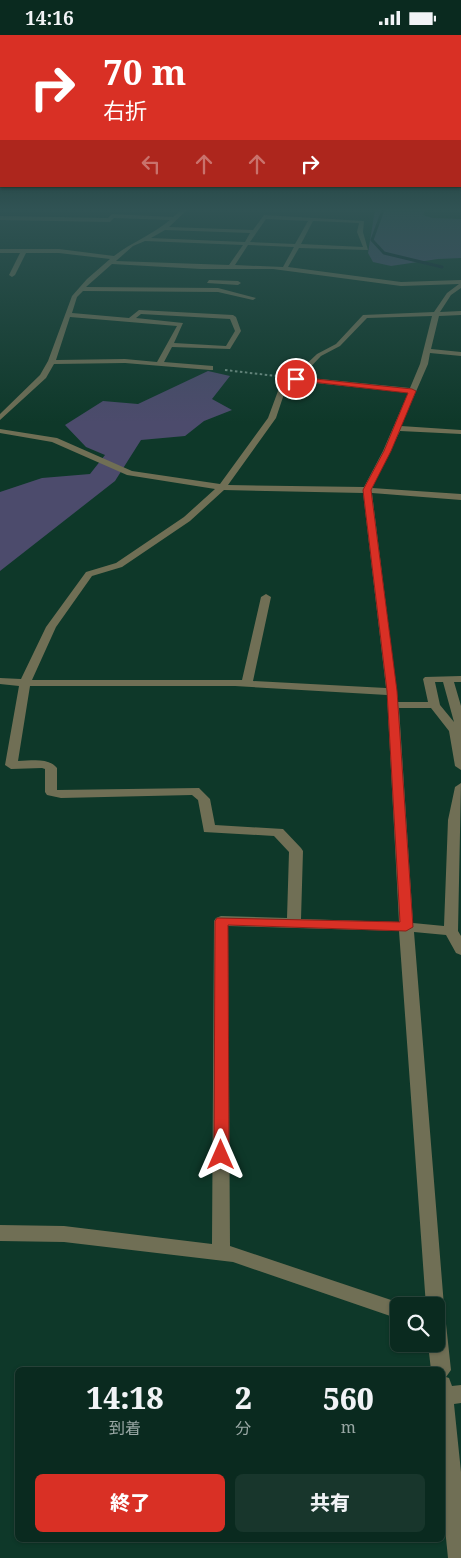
<!DOCTYPE html>
<html lang="ja">
<meta charset="utf-8">
<style>
:root{--surface:#0a2a1f;--page:#18362c;--text:#f1f3f6;--muted:#99a7a4;--line:#2a463d;--accent:#d93025}
body{margin:0;font-family:"Noto Serif","Noto Sans JP",serif;background:var(--page);color:var(--text);height:100vh;display:flex;flex-direction:column;font-size:19px;white-space:nowrap}
*{box-sizing:border-box;margin:0}
p{font-size:16px;color:var(--muted)}
.icon{flex:none;width:28px;height:28px;fill:none;stroke:currentColor;stroke-width:2;stroke-linecap:round;stroke-linejoin:round}
.map{position:relative;flex:1;overflow:hidden}
.panel{position:absolute;left:15px;top:1332px;width:430px;height:175px;display:flex;flex-direction:column;background:var(--surface);border-radius:8px;box-shadow:0 1px 4px #0004,0 0 0 1px var(--line)}
.panel>*{flex:none}
.hud{position:absolute;left:0px;top:0px;width:461px;height:152px;box-shadow:0 1px 4px #0004,0 0 0 1px var(--line);background:#d93025;color:#fff;overflow:hidden}
.fabs{position:absolute;left:390px;top:1262px;display:grid;gap:10px}
.fabs a{display:grid;place-items:center;width:55px;height:55px;border-radius:8px;background:var(--surface);box-shadow:0 1px 4px #0004,0 0 0 1px var(--line);font-size:25px}
.pin{position:absolute;display:grid;place-items:center;width:42px;height:42px;color:#fff;margin:-21px;border:2px solid #fff;border-radius:50%;box-shadow:0 1px 5px #0007}
.me{position:absolute;width:55px;margin:-28px;rotate:0deg;stroke-linejoin:round;filter:drop-shadow(0 0 4px #0008)}
.turn{display:flex;align-items:center;gap:18px;height:105px;padding:0 20px;font-size:22px}
.turn .icon{width:65px;height:65px;stroke-width:2.5}
.turn b{display:block;font-size:35px;line-height:42px}
.lanes{display:flex;align-items:center;height:48px;padding:0 20px;background:#0003;justify-content:center;gap:25px;direction:ltr}
.lanes .off{opacity:.35}
.eta{display:flex;justify-content:space-evenly;align-items:center;height:85px;text-align:center}
.eta b{font-size:30px;font-weight:800;line-height:35px}
.action{display:flex;gap:10px;margin-top:auto;padding:10px 20px}
.action a{flex:1;height:58px;border-radius:8px;background:var(--accent);color:#fff;font-size:20px;font-weight:800;line-height:58px;text-align:center}
.action a+a{background:var(--page);color:var(--text)}
.status{display:flex;justify-content:space-between;align-items:center;height:35px;padding:0 25px;background:var(--surface);direction:ltr}
.status svg{height:14px;fill:currentColor}
.map>svg:first-child{display:block}
</style>
<div class="status"><b>14:16</b><svg viewBox="0 0 49 12"><path d="M0 12V9h3v3zM5 12V6h3v6zM10 12V3h3v9zM15 12V0h3v12zM26 1h20v11H26zM47 4h2v5h-2z"/></svg></div>
<div class="map">
<svg width="461" height="1523" viewBox="0 0 461 1523">
<rect width="100%" height="100%" fill="#0e3829"/>
<!-- green -->
<path fill="#4c4b6c" d="M 375,175 L 425,175 L 423,180 L 432,183 L 461,184 L 461,223 L 438,224 L 391,231 L 373,227 L 368,218 Z
M 208,336 L 230,341 L 212,364 L 232,375 L 204,386 L 185,401 L 141,405 L 115,446 L 0,536 L 0,457 L 42,443 L 90,439 L 105,420 L 86,412 L 65,390 L 103,366 L 138,369 Z"/>
<g fill="none" stroke-linecap="round" stroke-linejoin="round">
<!-- stream -->
<path stroke="#0a222c" stroke-width="3" d="M 383,175 L 372,205 L 384,218 L 442,232"/>
<!-- path -->
<path stroke="#709184" stroke-width="2" stroke-dasharray="2.5 2.5" stroke-linecap="butt" d="M 225,335 L 276,341"/>
<!-- minor -->
<path fill="#706f55" fill-rule="evenodd" d="M 182,175 L 187,175 L 169,192 L 253,195 L 264,180 L 364,186 L 363,197 L 368,215 L 299,213 L 288,232 L 401,247 L 461,245 L 461,253 L 451,260 L 440,277 L 461,276 L 461,280 L 439,281 L 431,314 L 461,317 L 461,321 L 430,318 L 428,329 L 401,391 L 461,395 L 461,399 L 400,396 L 372,453 L 461,459 L 461,465 L 372,458 L 398,667 L 428,667 L 423,644 L 425,642 L 461,641 L 461,647 L 454,647 L 461,671 L 461,735 L 455,731 L 449,696 L 431,673 L 399,673 L 413,888 L 444,891 L 448,785 L 455,752 L 461,748 L 458,896 L 461,901 L 461,920 L 456,918 L 446,900 L 414,897 L 444,1271 L 442,1277 L 436,1279 L 436,1271 L 426,1271 L 399,896 L 228,891 L 230,1211 L 406,1270 L 399,1271 L 399,1284 L 233,1227 L 64,1207 L 0,1206 L 0,1190 L 64,1191 L 212,1209 L 214,886 L 216,883 L 221,881 L 287,883 L 289,817 L 274,801 L 204,797 L 198,765 L 192,760 L 61,763 L 47,760 L 45,757 L 45,734 L 42,733 L 11,734 L 5,730 L 19,651 L 0,649 L 0,643 L 21,644 L 46,592 L 86,537 L 116,528 L 184,482 L 215,454 L 127,440 L 52,407 L 0,398 L 0,394 L 57,403 L 132,436 L 220,449 L 268,383 L 278,356 L 317,319 L 336,309 L 363,280 L 434,277 L 447,258 L 459,249 L 401,251 L 273,234 L 201,234 L 112,229 L 86,252 L 218,253 L 256,263 L 253,265 L 218,257 L 83,256 L 77,262 L 72,278 L 129,283 L 139,275 L 233,280 L 236,282 L 241,296 L 230,314 L 172,312 L 164,327 L 213,331 L 213,335 L 210,335 L 125,328 L 54,329 L 46,343 L 0,385 L 0,379 L 40,340 L 48,326 L 72,261 L 87,244 L 110,224 L 59,218 L 26,218 L 15,240 L 12,242 L 9,240 L 20,218 L 0,218 L 0,214 L 59,214 L 114,221 C 132,207 152,200 170,185 L 114,183 L 110,187 L 0,185 L 0,181 L 108,183 L 112,179 L 173,182 ZM 266,184 L 308,186 L 295,209 L 250,207 ZM 313,186 L 359,188 L 357,197 L 363,212 L 301,209 ZM 165,195 L 250,198 L 245,207 L 151,203 ZM 145,206 L 243,210 L 229,230 L 116,226 L 133,211 ZM 248,210 L 294,212 L 283,232 L 235,230 ZM 141,279 L 230,284 L 235,296 L 226,311 L 174,308 L 183,288 L 136,283 ZM 432,281 L 420,329 L 410,353 L 301,342 L 321,321 L 340,311 L 367,283 ZM 70,282 L 177,291 L 157,327 L 125,324 L 56,325 ZM 297,346 L 408,358 L 383,416 L 364,452 L 228,450 L 276,383 L 284,359 ZM 224,455 L 363,458 L 386,653 L 253,646 L 271,562 L 266,559 L 261,562 L 242,645 L 32,645 L 56,592 L 92,541 L 122,532 L 190,486 ZM 435,647 L 443,647 L 454,687 L 440,670 ZM 30,651 L 235,651 L 387,660 L 399,887 L 301,884 L 303,816 L 301,813 L 283,794 L 215,790 L 210,764 L 199,753 L 57,755 L 57,733 C 48,722 31,726 18,726 Z
M 209,245 L 238,246 L 241,248 L 238,250 L 207,248 Z
M 436,1281 L 443,1283 L 446,1289 L 451,1335 L 446,1342 L 449,1343 L 452,1351 L 461,1350 L 461,1368 L 454,1369 L 461,1437 L 461,1523 L 448,1523 L 442,1463 L 442,1335 L 431,1335 L 428,1309 L 436,1309 Z"/>
</g>
<!-- sky -->
<linearGradient id="sky" x2="0" y2="1"><stop stop-color="#081f17"/><stop offset="0.45" stop-color="#305354"/><stop offset="1" stop-color="#305354" stop-opacity="0"/></linearGradient>
<rect width="461" height="388" fill="url(#sky)"/>
<!-- route -->
<path fill="#d93025" stroke="#8d1f18" d="M 296,342 L 412,354 L 416,356 L 391,416 L 371,455 L 397,656 L 413,892 L 406,896 L 228,890 L 229,1120 L 227,1124 L 221,1126 L 216,1124 L 214,1120 L 215,886 L 217,883 L 400,887 L 387,656 L 363,455 L 384,416 L 408,358 L 294,345 L 294,342 Z"/>
</svg>
<div class="fabs">
<a><svg class="icon" aria-label="search" viewBox="0 0 24 24"><circle cx="10" cy="10" r="6"/><path d="M15 15l6 6"/></svg></a>
</div>
<div class="pin" style="left:296px;top:344px;background:#d93025"><svg class="icon" aria-label="arrive" viewBox="0 0 24 24"><path d="M6 21V4h12l-3 4 3 4H6"/></svg></div>
<svg class="me" style="left:221px;top:1120px" viewBox="-20 -20 40 40"><path d="M0-17L14 15 0 8-14 15z" fill="#d93025" stroke="#fff" stroke-width="4"/></svg>
<div class="hud">
<div class="turn"><svg class="icon" aria-label="right" viewBox="0 0 24 24"><path d="M7 20v-9h11M14 6l5 5-5 5"/></svg><div><b>70 m</b>右折</div></div>
<div class="lanes"><svg class="icon off" aria-label="left" viewBox="0 0 24 24"><path d="M17 20v-9H6M10 6l-5 5 5 5"/></svg><svg class="icon off" aria-label="ahead" viewBox="0 0 24 24"><path d="M12 20V5M6 11l6-6 6 6"/></svg><svg class="icon off" aria-label="ahead" viewBox="0 0 24 24"><path d="M12 20V5M6 11l6-6 6 6"/></svg><svg class="icon" aria-label="right" viewBox="0 0 24 24"><path d="M7 20v-9h11M14 6l5 5-5 5"/></svg></div>
</div>
<section class="panel">
<div class="eta">
<div><b>14:18</b><p>到着</p></div>
<div><b>2</b><p>分</p></div>
<div><b>560</b><p>m</p></div>
</div>
<div class="action"><a>終了</a><a>共有</a></div>
</section>
</div>
